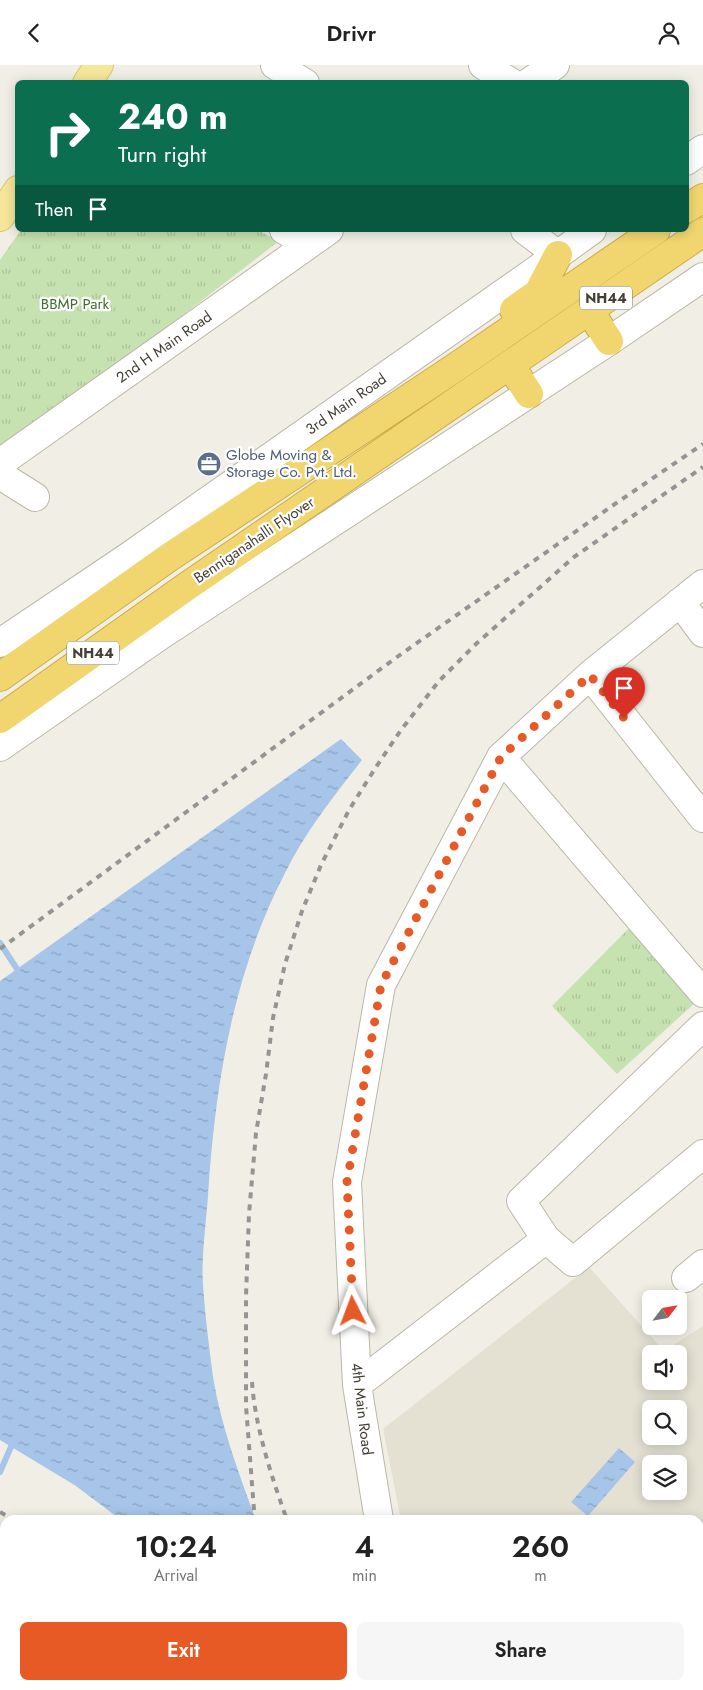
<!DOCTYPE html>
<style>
:root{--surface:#fff;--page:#f6f6f6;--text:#222;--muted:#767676;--accent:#e75a26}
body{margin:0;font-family:Jost,sans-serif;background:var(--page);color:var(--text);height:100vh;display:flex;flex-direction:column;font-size:19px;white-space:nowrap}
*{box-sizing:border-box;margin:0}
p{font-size:16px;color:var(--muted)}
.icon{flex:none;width:28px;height:28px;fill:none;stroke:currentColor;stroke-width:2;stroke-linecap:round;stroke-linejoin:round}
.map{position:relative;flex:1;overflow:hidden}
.panel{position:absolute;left:0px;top:1450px;width:704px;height:175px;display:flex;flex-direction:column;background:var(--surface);border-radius:15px 15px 0 0;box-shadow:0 2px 12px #0003}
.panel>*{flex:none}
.hud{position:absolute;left:15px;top:15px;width:674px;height:152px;border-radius:8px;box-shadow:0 2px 12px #0003;background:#0b6e4f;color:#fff;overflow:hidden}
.needle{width:32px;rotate:59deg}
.controls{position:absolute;left:642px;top:1225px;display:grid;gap:10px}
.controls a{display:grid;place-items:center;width:45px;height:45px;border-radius:8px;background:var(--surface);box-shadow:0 2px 12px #0003;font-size:25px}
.pin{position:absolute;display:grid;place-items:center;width:42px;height:42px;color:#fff;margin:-51px -21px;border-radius:50% 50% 50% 0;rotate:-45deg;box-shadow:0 0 5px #0007}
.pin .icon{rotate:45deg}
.me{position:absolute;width:55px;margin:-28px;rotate:357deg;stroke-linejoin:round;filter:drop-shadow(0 0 4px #0008)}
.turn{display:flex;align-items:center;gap:18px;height:105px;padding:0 20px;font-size:22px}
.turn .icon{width:65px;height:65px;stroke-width:2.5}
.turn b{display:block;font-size:35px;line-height:42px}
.then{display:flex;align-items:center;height:48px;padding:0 20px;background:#0003;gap:10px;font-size:19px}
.eta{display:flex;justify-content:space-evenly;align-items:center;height:85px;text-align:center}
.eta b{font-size:30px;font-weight:600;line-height:35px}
.cta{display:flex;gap:10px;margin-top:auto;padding:10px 20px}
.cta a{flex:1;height:58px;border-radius:8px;background:var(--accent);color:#fff;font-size:20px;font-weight:600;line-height:58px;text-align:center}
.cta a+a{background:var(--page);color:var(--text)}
header{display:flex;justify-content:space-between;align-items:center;height:65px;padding:0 20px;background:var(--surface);font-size:22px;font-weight:600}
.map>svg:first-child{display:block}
</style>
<header><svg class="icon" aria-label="back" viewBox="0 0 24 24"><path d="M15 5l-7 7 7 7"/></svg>Drivr<svg class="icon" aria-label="person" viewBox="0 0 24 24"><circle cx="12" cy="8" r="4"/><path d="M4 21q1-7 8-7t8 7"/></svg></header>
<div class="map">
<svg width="703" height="1625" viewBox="0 0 703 1625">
<defs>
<pattern id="park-tufts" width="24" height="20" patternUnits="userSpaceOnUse" patternTransform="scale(1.25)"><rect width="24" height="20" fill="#c6e2b1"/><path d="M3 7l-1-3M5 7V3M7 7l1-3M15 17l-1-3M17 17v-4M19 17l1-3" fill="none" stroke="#abc399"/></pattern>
<pattern id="water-ripples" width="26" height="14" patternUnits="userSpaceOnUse" patternTransform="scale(1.25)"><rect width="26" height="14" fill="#a6c5e9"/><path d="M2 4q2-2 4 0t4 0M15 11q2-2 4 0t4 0" fill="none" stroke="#89a1be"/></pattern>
</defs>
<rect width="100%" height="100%" fill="#f1efe5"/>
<!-- residential -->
<path fill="#e4e1d3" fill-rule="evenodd" d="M 589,1202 L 664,1286 L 703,1261 L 703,1551 L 699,1557 L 699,1455 L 401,1455 L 383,1364 ZM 651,1289 L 679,1289 L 679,1316 L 651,1316 ZM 651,1344 L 679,1344 L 679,1371 L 651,1371 ZM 651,1399 L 679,1399 L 679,1426 L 651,1426 Z
M 471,1620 L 653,1620 L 649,1625 L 477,1625 Z"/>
<!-- park -->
<path fill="url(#park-tufts)" d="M 21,165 L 257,165 L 279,176 L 0,391 L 0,195 Z
M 630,862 L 697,936 L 617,1009 L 552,941 Z
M 0,1503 L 5,1506 L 5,1574 L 0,1571 Z
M 5,1608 L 5,1620 L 177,1620 L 183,1625 L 0,1625 L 0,1615 Z"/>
<!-- water -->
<path fill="url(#water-ripples)" d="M 341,674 L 362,695 C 334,731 305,767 285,808 C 233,908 215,1020 208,1131 C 206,1159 201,1193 203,1220 C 205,1250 209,1282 213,1312 C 221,1361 239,1409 256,1455 L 121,1455 L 76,1421 L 0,1375 L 0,916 Z
M 619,1383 L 635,1397 L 588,1451 L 571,1437 Z"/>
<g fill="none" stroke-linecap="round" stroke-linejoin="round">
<!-- stream -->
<path stroke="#a6c5e9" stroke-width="6" d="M 0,878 L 17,904 L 19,912
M 0,1407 L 14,1375"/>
<defs>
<path id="minor" d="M 275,0 L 305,18
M 483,0 L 512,18
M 528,18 L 555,0
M 686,96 L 703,84
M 284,165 L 309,179
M 525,165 L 558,190
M 0,398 L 329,165
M 0,410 L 35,432
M 680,537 L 703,568
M 0,578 L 128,492 L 538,204 L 592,165
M 590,610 L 703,753
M 0,682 L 161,570 L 609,276 L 703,212
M 501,692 L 703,928
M 546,1174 L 573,1197 L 703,1089
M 686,1213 L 703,1199
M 357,1320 L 546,1174 L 521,1136 L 703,961
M 379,1455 L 357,1320 L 347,1117 L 381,920 L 501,692 L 590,610 L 703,519
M 448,1620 L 451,1625"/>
<path id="major" d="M 87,18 L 99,0
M 0,152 L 18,125"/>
<path id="highway" d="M 686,144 L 703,133
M 514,245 L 538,228 L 558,190
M 589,245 L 609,276
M 510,300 L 529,329
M 0,612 L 168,493 L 456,302 L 656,165
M 0,654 L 186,522 L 703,167"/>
</defs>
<!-- minor casing -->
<use href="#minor" stroke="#bbb7a8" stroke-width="30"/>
<!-- major casing -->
<use href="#major" stroke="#d8c56b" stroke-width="30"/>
<!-- highway casing -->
<use href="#highway" stroke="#cfac41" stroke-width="30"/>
<!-- minor -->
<use href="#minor" stroke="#fff" stroke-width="28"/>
<!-- major -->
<use href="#major" stroke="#f5e69a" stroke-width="28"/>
<!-- highway -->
<use href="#highway" stroke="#f1d670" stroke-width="28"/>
<!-- rail -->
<path stroke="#949494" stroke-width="4" stroke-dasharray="6 6" stroke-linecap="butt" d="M 0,884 L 397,592 L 612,441 L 703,379
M 252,1317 C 255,1362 272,1413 287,1455
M 254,1445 L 246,1341 L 246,1231 L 249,1149 L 256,1068 L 266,1009 L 273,953 L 285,899 L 302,846 L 321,800 L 349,745 L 376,702 L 401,665 L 439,616 L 477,578 L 574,492 L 703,402
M 0,1447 L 14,1455
M 0,1465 L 5,1468
M 242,1620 L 249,1625
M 270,1620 L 277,1625
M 365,1620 L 368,1625"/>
</g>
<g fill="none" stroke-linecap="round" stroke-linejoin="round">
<!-- route -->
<path stroke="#e75a26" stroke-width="9" stroke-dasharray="0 16.2" d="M 353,1246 L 347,1117 L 381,920 L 501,692 L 590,610 L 624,653"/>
</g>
<!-- icons -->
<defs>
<symbol id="office-disc" viewBox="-11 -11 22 22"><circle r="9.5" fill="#5c6f8a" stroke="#fff"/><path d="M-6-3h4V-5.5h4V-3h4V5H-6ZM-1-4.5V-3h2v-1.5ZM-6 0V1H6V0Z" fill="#fff"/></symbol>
</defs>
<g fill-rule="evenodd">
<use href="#office-disc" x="195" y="385" width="28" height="28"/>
</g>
<g text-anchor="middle" stroke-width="4.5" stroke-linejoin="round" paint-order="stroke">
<!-- shield labels -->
<g fill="#fff" stroke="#7b7972" stroke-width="1">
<rect x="580" y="221.5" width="52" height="23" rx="4"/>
<rect x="67" y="576.5" width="52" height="23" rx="4"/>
</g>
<g font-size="14" font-weight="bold" fill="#433f35">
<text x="606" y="238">NH44</text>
<text x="93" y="593">NH44</text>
</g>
<!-- park labels -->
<g font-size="15" fill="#3f6f2e" stroke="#fff">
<text x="75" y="244">BBMP Park</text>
</g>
<!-- street labels -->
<g font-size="15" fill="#433f35" stroke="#fff">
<text transform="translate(164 282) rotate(-35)" y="5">2nd H Main Road</text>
<text transform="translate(346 339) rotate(-35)" y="5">3rd Main Road</text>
<text transform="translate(254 475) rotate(-34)" y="5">Benniganahalli Flyover</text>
<text transform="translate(362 1344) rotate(83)" y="5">4th Main Road</text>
</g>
<!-- service labels -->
<g font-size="15" fill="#4e5e75" stroke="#fff" text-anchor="start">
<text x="226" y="395">Globe Moving &amp;<tspan x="226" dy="17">Storage Co. Pvt. Ltd.</tspan></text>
</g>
</g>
</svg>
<div class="controls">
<a><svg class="needle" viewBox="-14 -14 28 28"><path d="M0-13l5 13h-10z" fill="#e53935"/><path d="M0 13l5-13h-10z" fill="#767676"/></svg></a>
<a><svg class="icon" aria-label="sound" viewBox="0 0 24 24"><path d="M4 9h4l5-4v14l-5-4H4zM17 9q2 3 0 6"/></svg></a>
<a><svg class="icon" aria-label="search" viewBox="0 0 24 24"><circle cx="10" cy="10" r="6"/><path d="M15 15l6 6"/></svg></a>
<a><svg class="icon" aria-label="layers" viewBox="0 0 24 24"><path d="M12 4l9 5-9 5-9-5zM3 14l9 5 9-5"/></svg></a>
</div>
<div class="pin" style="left:624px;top:653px;background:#d93025"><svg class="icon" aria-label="arrive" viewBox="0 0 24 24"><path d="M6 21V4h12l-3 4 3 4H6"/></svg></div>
<svg class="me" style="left:353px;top:1246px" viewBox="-20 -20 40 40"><path d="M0-17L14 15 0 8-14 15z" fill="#e75a26" stroke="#fff" stroke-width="4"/></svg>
<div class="hud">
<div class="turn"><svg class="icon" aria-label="right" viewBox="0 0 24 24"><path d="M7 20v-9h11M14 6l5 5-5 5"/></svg><div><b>240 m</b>Turn right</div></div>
<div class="then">Then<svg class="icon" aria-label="arrive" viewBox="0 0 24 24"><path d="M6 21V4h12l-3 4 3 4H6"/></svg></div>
</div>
<section class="panel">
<div class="eta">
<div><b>10:24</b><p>Arrival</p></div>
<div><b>4</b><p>min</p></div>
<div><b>260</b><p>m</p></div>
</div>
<div class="cta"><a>Exit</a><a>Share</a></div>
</section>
</div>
